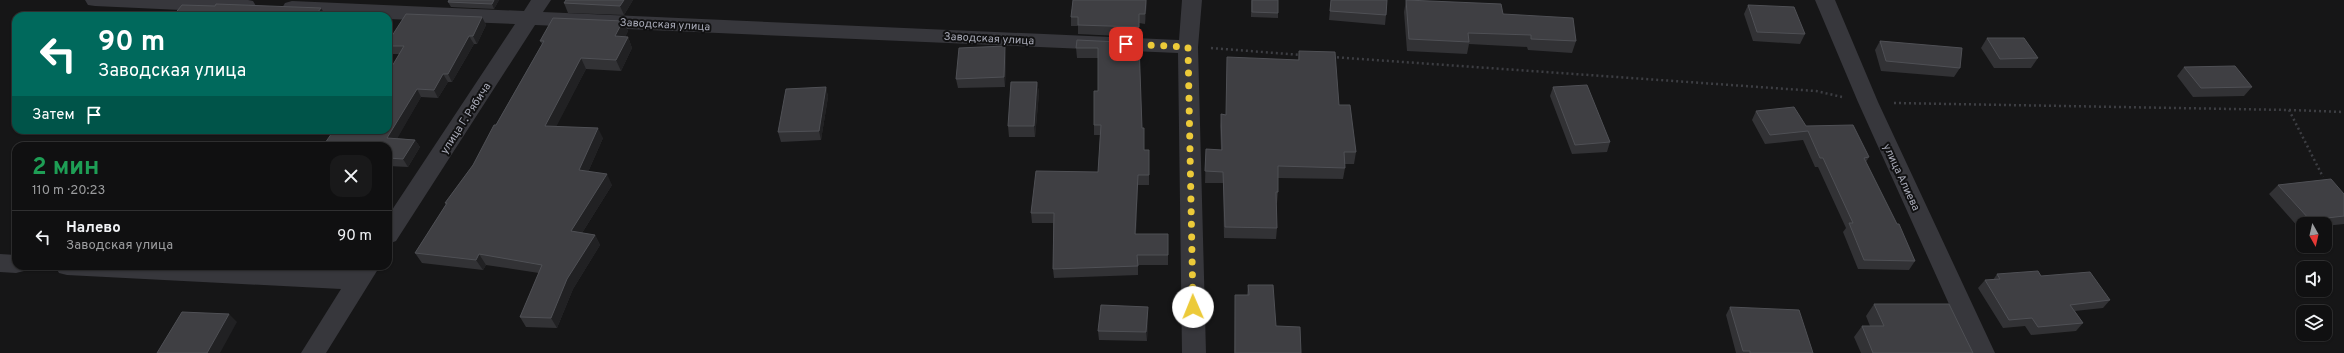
<!DOCTYPE html>
<html lang="ru">
<meta charset="utf-8">
<style>
:root{--surface:#101011;--page:#19191a;--text:#f1f3f6;--muted:#9c9d9f;--line:#303031}
body{margin:0;font-family:Overpass,sans-serif;background:var(--page);color:var(--text);height:100vh;display:flex;flex-direction:column;font-size:15px;white-space:nowrap}
*{box-sizing:border-box;margin:0}
p{font-size:13px;color:var(--muted)}
.icon{flex:none;width:22px;height:22px;fill:none;stroke:currentColor;stroke-width:2;stroke-linecap:round;stroke-linejoin:round}
.map{position:relative;flex:1;overflow:hidden}
.side{position:absolute;left:12px;top:142px;width:380px;height:128px;display:flex;flex-direction:column;background:var(--surface);border-radius:12px;box-shadow:0 1px 3px #0004,0 0 0 1px var(--line)}
.side>*{flex:none}
.hud{position:absolute;left:12px;top:12px;width:380px;height:122px;border-radius:12px;box-shadow:0 1px 3px #0004,0 0 0 1px var(--line);background:#00695c;color:#fff;overflow:hidden}
.needle{width:26px;rotate:172deg}
.tools{position:absolute;left:2296px;top:217px;display:grid;gap:8px}
.tools a{display:grid;place-items:center;width:36px;height:36px;border-radius:8px;background:var(--surface);box-shadow:0 1px 3px #0004,0 0 0 1px var(--line);font-size:20px}
.pin{position:absolute;display:grid;place-items:center;width:34px;height:34px;color:#fff;margin:-17px;border-radius:8px;box-shadow:0 2px 6px #0006}
.me{position:absolute;width:44px;margin:-22px;rotate:359deg;stroke-linejoin:round;filter:drop-shadow(0 0 3px #0008)}
.turn{display:flex;align-items:center;gap:14px;height:84px;padding:0 20px;font-size:18px}
.turn .icon{width:52px;height:52px;stroke-width:2.5}
.turn b{display:block;font-size:28px;line-height:34px}
.then{display:flex;align-items:center;height:38px;padding:0 20px;background:#0003;gap:8px;font-size:15px}
.round{display:grid;place-items:center;flex:none;width:42px;height:42px;border-radius:12px;background:var(--page)}
.summary{display:flex;align-items:center;justify-content:space-between;height:68px;padding:0 20px}
h1{font-size:24px;font-weight:700;line-height:30px;color:#1e9e55}
ul{padding:0;list-style:none}
li{display:flex;align-items:center;gap:12px;height:52px;padding:0 20px;border-top:1px solid var(--line)}
li div{flex:1}
li b{display:block;font-size:15px}
li em{font-style:normal}
.map>svg:first-child{display:block}
</style>
<div class="map">
<svg width="2344" height="353" viewBox="0 0 2344 353">
<rect width="100%" height="100%" fill="#161617"/>
<g fill="none" stroke-linecap="round" stroke-linejoin="round">
<!-- path -->
<path stroke="#3d3e43" stroke-width="2.5" stroke-dasharray="2 3" stroke-linecap="butt" d="M 1211,48 L 1301,55
M 1332,57 L 1816,91 L 1842,97
M 1894,103 L 2289,110 L 2323,177
M 2289,110 L 2344,112"/>
<!-- minor -->
<path fill="#37373c" fill-rule="evenodd" d="M 85,0 L 248,0 L 253,1 L 256,6 L 253,11 L 246,13 L 95,6 L 88,5 Z
M 531,0 L 551,0 L 543,12 L 1179,40 L 1182,0 L 1202,0 L 1198,47 L 1206,353 L 1182,353 L 1178,53 L 535,25 L 396,241 L 388,244 L 388,216 L 515,24 L 388,19 L 388,16 L 292,15 L 285,13 L 282,8 L 285,3 L 292,1 L 524,11 Z
M 1815,0 L 1835,0 L 1878,102 L 1995,353 L 1971,353 L 1858,102 Z
M 0,254 L 16,255 L 16,266 L 27,266 L 24,271 L 16,273 L 0,272 Z
M 55,266 L 263,266 L 353,270 L 356,266 L 380,266 L 326,353 L 301,353 L 341,289 L 67,275 L 59,273 Z"/>
</g>
<!-- wall -->
<path fill="#323235" d="M 449,0 L 499,0 L 494,9 L 451,7 L 448,2 Z
M 566,0 L 633,0 L 624,15 L 568,13 L 564,3 Z
M 1073,0 L 1147,0 L 1145,24 L 1139,23 L 1139,37 L 1078,34 L 1078,26 L 1071,26 L 1071,17 Z
M 1251,0 L 1278,13 L 1278,18 L 1251,17 Z
M 1331,0 L 1387,0 L 1386,15 L 1385,25 L 1329,20 Z
M 1406,0 L 1503,14 L 1576,41 L 1572,53 L 1528,50 L 1527,47 L 1469,44 L 1467,54 L 1407,51 L 1404,12 Z
M 1748,5 L 1805,34 L 1800,44 L 1753,41 L 1744,14 Z
M 482,17 L 486,25 L 477,44 L 474,44 L 452,82 L 448,82 L 438,98 L 421,97 L 397,138 L 415,140 L 420,147 L 408,167 L 388,166 L 388,130 L 399,54 L 390,54 L 388,50 L 388,42 Z
M 623,21 L 628,31 L 625,37 L 628,37 L 632,48 L 621,71 L 586,69 L 556,126 L 603,138 L 588,172 L 612,185 L 582,233 L 595,235 L 600,245 L 573,289 L 557,328 L 526,327 L 520,317 L 539,273 L 486,265 L 483,270 L 422,263 L 415,253 L 446,205 L 445,203 L 473,165 L 542,44 L 540,41 Z
M 1987,38 L 2038,58 L 2031,68 L 1994,68 L 1981,48 Z
M 1880,41 L 1960,68 L 1954,77 L 1881,71 L 1875,50 Z
M 1139,43 L 1142,128 L 1144,150 L 1149,150 L 1149,185 L 1138,185 L 1136,234 L 1168,234 L 1168,265 L 1138,265 L 1138,275 L 1054,278 L 1053,269 L 1053,223 L 1032,223 L 1031,213 L 1098,172 L 1100,135 L 1094,135 L 1094,125 L 1098,91 L 1098,58 L 1077,58 L 1076,48 Z
M 1299,51 L 1339,105 L 1356,152 L 1354,164 L 1344,164 L 1345,168 L 1343,179 L 1278,178 L 1278,192 L 1277,203 L 1276,203 L 1277,228 L 1276,239 L 1224,238 L 1223,183 L 1205,183 L 1206,149 L 1221,150 L 1220,126 L 1221,114 L 1226,115 L 1298,60 Z
M 1006,56 L 1005,87 L 958,88 L 956,79 Z
M 2184,67 L 2252,87 L 2244,96 L 2193,97 L 2177,76 Z
M 1037,82 L 1039,93 L 1035,137 L 1009,137 L 1008,126 Z
M 826,87 L 828,97 L 821,140 L 781,142 L 778,132 Z
M 1553,87 L 1610,142 L 1607,152 L 1572,154 L 1550,96 Z
M 1756,111 L 1806,126 L 1869,157 L 1866,162 L 1915,261 L 1909,270 L 1858,269 L 1843,232 L 1846,228 L 1818,167 L 1815,167 L 1803,140 L 1765,144 L 1752,120 Z
M 2278,185 L 2344,194 L 2344,224 L 2325,226 L 2325,224 L 2303,224 L 2303,228 L 2300,229 L 2269,194 Z
M 1997,274 L 2110,300 L 2103,308 L 2075,311 L 2083,323 L 2076,331 L 2031,335 L 2025,326 L 2003,328 L 1978,288 L 1985,280 L 1993,280 Z
M 1248,285 L 1276,326 L 1301,353 L 1234,353 L 1235,295 L 1247,295 Z
M 1874,304 L 1973,353 L 1861,353 L 1854,337 L 1862,326 L 1870,326 L 1866,316 Z
M 1730,307 L 1813,353 L 1736,353 L 1726,315 Z
M 1148,315 L 1147,341 L 1099,340 L 1098,331 Z"/>
<!-- shaded-wall -->
<path fill="#212123" d="M 494,0 L 499,0 L 494,9 L 492,4 Z
M 624,0 L 633,0 L 624,15 L 620,6 Z
M 1146,0 L 1147,0 L 1145,24 L 1145,14 Z
M 321,8 L 326,16 L 315,16 Z
M 482,17 L 486,25 L 477,44 L 473,36 Z
M 623,21 L 628,31 L 620,47 L 615,36 Z
M 469,36 L 474,44 L 452,82 L 448,74 Z
M 628,37 L 632,48 L 621,71 L 616,60 Z
M 1005,46 L 1006,56 L 1005,87 L 1004,77 Z
M 581,58 L 586,69 L 551,137 L 545,126 Z
M 443,74 L 448,82 L 438,98 L 434,90 Z
M 1037,82 L 1039,93 L 1035,137 L 1034,126 Z
M 826,87 L 828,97 L 821,140 L 819,131 Z
M 417,89 L 421,97 L 393,146 L 387,138 Z
M 598,128 L 603,138 L 584,181 L 579,170 Z
M 415,140 L 420,147 L 408,167 L 403,159 Z
M 607,174 L 612,185 L 577,241 L 571,231 Z
M 1138,175 L 1138,185 L 1135,244 L 1135,234 Z
M 595,235 L 600,245 L 573,289 L 557,328 L 551,318 L 567,279 Z
M 479,254 L 486,265 L 483,270 L 476,260 Z
M 1148,307 L 1148,315 L 1147,341 L 1146,332 Z
M 229,314 L 237,322 L 220,353 L 207,353 Z"/>
<!-- building -->
<path fill="#3f3f43" stroke="#4f5055" d="M 449,0 L 494,0 L 492,4 L 448,2 Z
M 566,0 L 624,0 L 620,6 L 564,3 Z
M 1073,0 L 1146,0 L 1145,14 L 1139,14 L 1139,27 L 1078,25 L 1078,17 L 1071,17 Z
M 1252,0 L 1278,0 L 1278,13 L 1252,12 Z
M 1331,0 L 1387,0 L 1386,15 L 1330,11 Z
M 1406,0 L 1501,4 L 1503,14 L 1573,18 L 1576,41 L 1531,39 L 1531,35 L 1468,33 L 1469,42 L 1409,39 Z
M 216,4 L 321,8 L 315,16 L 173,16 L 182,5 L 215,6 Z
M 1748,5 L 1794,7 L 1805,34 L 1757,32 Z
M 406,14 L 482,17 L 473,36 L 469,36 L 448,74 L 443,74 L 434,90 L 417,89 L 387,138 L 415,140 L 403,159 L 388,158 L 388,146 L 323,146 L 334,130 L 388,130 L 388,73 L 404,46 L 388,46 L 388,42 Z
M 553,18 L 623,21 L 615,36 L 628,37 L 616,60 L 581,58 L 545,126 L 598,128 L 579,170 L 607,174 L 571,231 L 595,235 L 567,279 L 551,318 L 520,317 L 542,265 L 479,254 L 476,260 L 415,253 L 447,203 L 445,203 L 473,165 L 494,125 L 496,125 L 544,41 L 540,41 Z
M 1987,38 L 2024,38 L 2038,58 L 2000,59 Z
M 1077,40 L 1139,43 L 1142,128 L 1144,128 L 1144,150 L 1149,150 L 1149,175 L 1138,175 L 1135,234 L 1168,234 L 1168,255 L 1137,255 L 1138,266 L 1053,269 L 1054,213 L 1031,213 L 1036,171 L 1098,172 L 1101,125 L 1094,125 L 1094,91 L 1098,91 L 1098,48 L 1076,48 Z
M 1880,41 L 1962,48 L 1960,68 L 1886,61 Z
M 1005,46 L 1004,77 L 956,79 L 959,48 Z
M 1299,51 L 1335,52 L 1339,105 L 1350,105 L 1356,152 L 1344,152 L 1345,168 L 1278,166 L 1278,192 L 1276,192 L 1277,228 L 1225,227 L 1223,172 L 1205,171 L 1206,149 L 1222,150 L 1221,114 L 1226,115 L 1227,57 L 1299,60 Z
M 2235,66 L 2252,87 L 2201,88 L 2184,67 Z
M 1011,82 L 1037,82 L 1034,126 L 1008,126 Z
M 1587,85 L 1610,142 L 1575,145 L 1553,87 Z
M 826,87 L 819,131 L 778,132 L 786,89 Z
M 1794,107 L 1806,126 L 1853,125 L 1869,157 L 1864,158 L 1897,224 L 1899,224 L 1915,261 L 1864,260 L 1849,223 L 1853,223 L 1823,158 L 1820,158 L 1808,131 L 1770,135 L 1756,111 Z
M 2331,179 L 2344,194 L 2344,216 L 2310,220 L 2278,185 Z
M 2038,271 L 2041,276 L 2090,272 L 2110,300 L 2070,305 L 2083,323 L 2038,327 L 2032,318 L 2009,320 L 1985,280 L 2000,279 L 1997,274 Z
M 1248,285 L 1273,285 L 1276,326 L 1300,327 L 1301,353 L 1235,353 L 1235,295 L 1249,295 Z
M 1874,304 L 1949,304 L 1973,353 L 1873,353 L 1862,326 L 1884,326 Z
M 1101,305 L 1148,307 L 1146,332 L 1098,331 Z
M 1730,307 L 1799,310 L 1813,353 L 1750,353 L 1750,351 L 1743,351 Z
M 182,312 L 229,314 L 207,353 L 157,353 Z"/>
<g fill="none" stroke-linecap="round" stroke-linejoin="round">
<!-- route -->
<path stroke="#ecca39" stroke-width="7" stroke-dasharray="0 12.6" d="M 1126,44 L 1188,47 L 1193,307"/>
</g>
<g text-anchor="middle" stroke-width="4" stroke-linejoin="round" paint-order="stroke">
<!-- street labels -->
<g font-size="11" fill="#a8aab7" stroke="#111112">
<text transform="translate(665 24) rotate(3)" y="4">Заводская улица</text>
<text transform="translate(989 38) rotate(3)" y="4">Заводская улица</text>
<text transform="translate(465 118) rotate(-57)" y="4">улица Г. Рябича</text>
<text transform="translate(1902 177) rotate(65)" y="4">улица Алиева</text>
</g>
</g>
</svg>
<div class="tools">
<a><svg class="needle" viewBox="-14 -14 28 28"><path d="M0-13l5 13h-10z" fill="#e53935"/><path d="M0 13l5-13h-10z" fill="#9c9d9f"/></svg></a>
<a><svg class="icon" aria-label="sound" viewBox="0 0 24 24"><path d="M4 9h4l5-4v14l-5-4H4zM17 9q2 3 0 6"/></svg></a>
<a><svg class="icon" aria-label="layers" viewBox="0 0 24 24"><path d="M12 4l9 5-9 5-9-5zM3 14l9 5 9-5"/></svg></a>
</div>
<div class="pin" style="left:1126px;top:44px;background:#d93025"><svg class="icon" aria-label="arrive" viewBox="0 0 24 24"><path d="M6 21V4h12l-3 4 3 4H6"/></svg></div>
<svg class="me" style="left:1193px;top:307px" viewBox="-20 -20 40 40"><circle r="19" fill="#fff"/><path d="M0-13L10 11 0 6-10 11z" fill="#ecca39"/></svg>
<div class="hud">
<div class="turn"><svg class="icon" aria-label="left" viewBox="0 0 24 24"><path d="M17 20v-9H6M10 6l-5 5 5 5"/></svg><div><b>90 m</b>Заводская улица</div></div>
<div class="then">Затем<svg class="icon" aria-label="arrive" viewBox="0 0 24 24"><path d="M6 21V4h12l-3 4 3 4H6"/></svg></div>
</div>
<section class="side">
<div class="summary"><div><h1>2 мин</h1><p>110 m · 20:23</p></div><a class="round"><svg class="icon" aria-label="close" viewBox="0 0 24 24"><path d="M6 6l12 12M18 6L6 18"/></svg></a></div>
<ul>
<li><svg class="icon" aria-label="left" viewBox="0 0 24 24"><path d="M17 20v-9H6M10 6l-5 5 5 5"/></svg><div><b>Налево</b><p>Заводская улица</p></div><em>90 m</em></li>
</ul>
</section>
</div>
